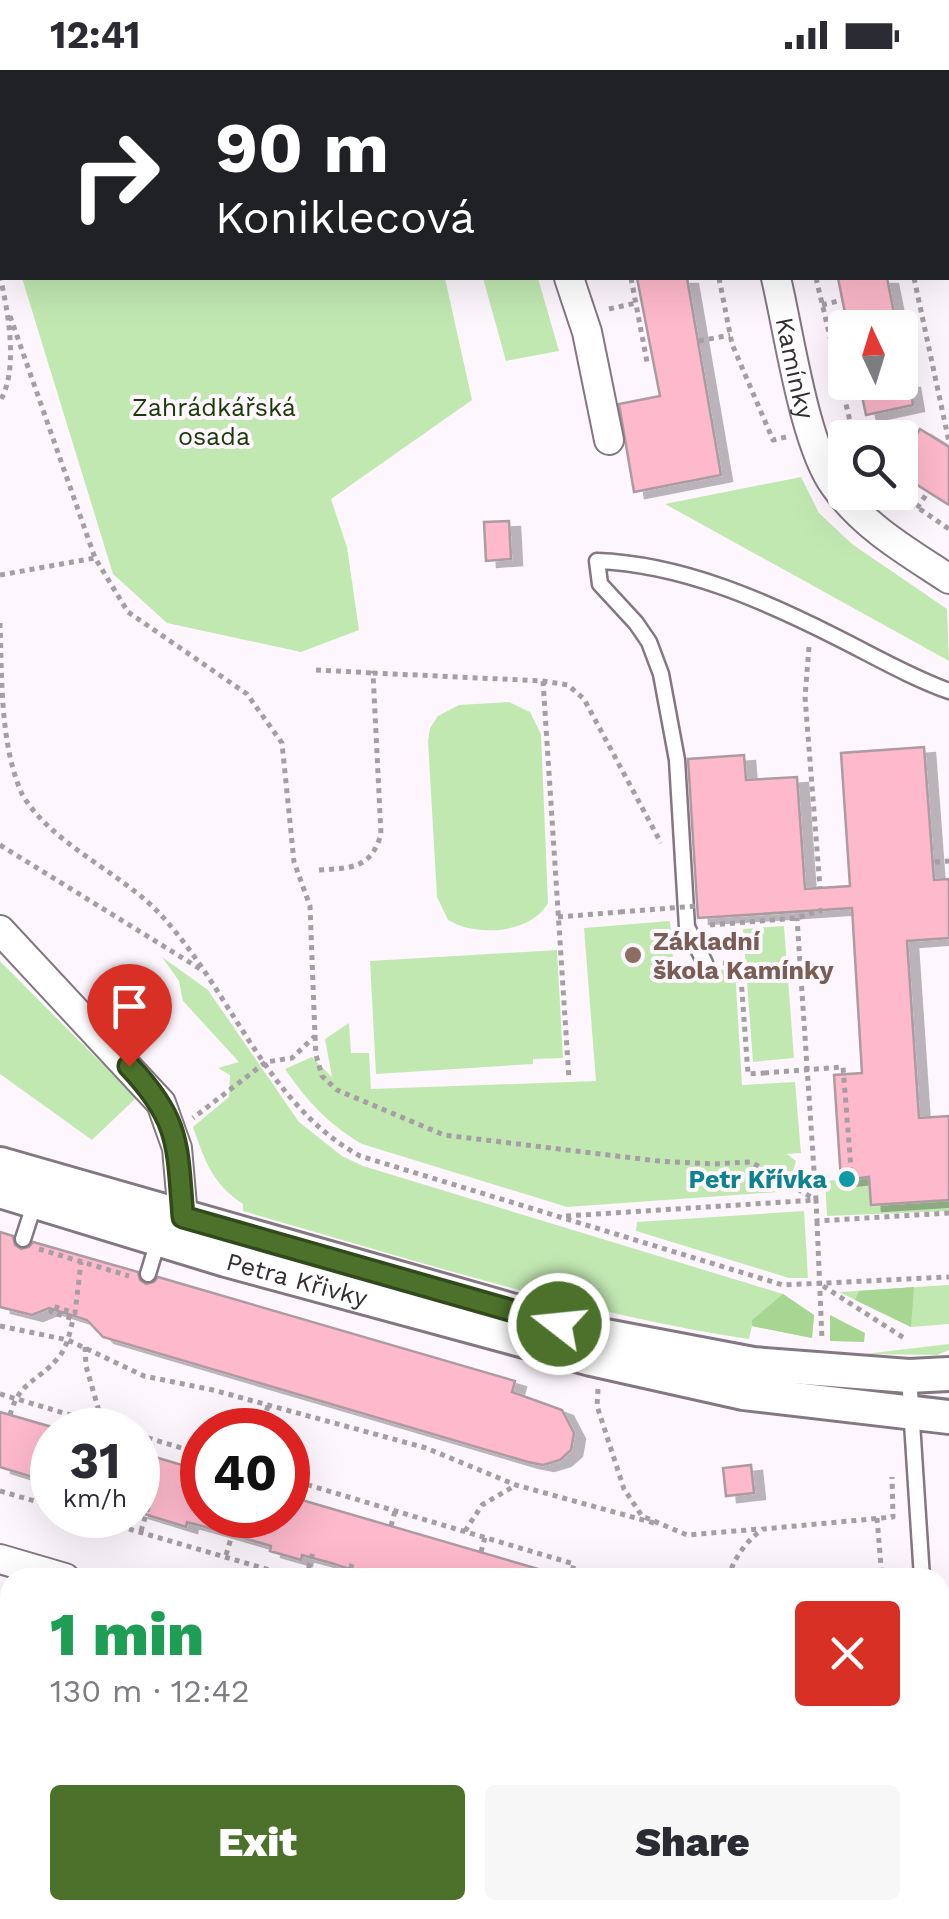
<!DOCTYPE html>
<meta charset="utf-8">
<style>
:root{--surface:#fff;--page:#f7f7f7;--text:#2b2b33;--muted:#7c7c81;--accent:#4c712a}
body{margin:0;font-family:"Work Sans",sans-serif;background:var(--page);color:var(--text);height:100vh;display:flex;flex-direction:column;font-size:38px;white-space:nowrap}
*{box-sizing:border-box;margin:0}
p{font-size:32px;color:var(--muted)}
.icon{flex:none;width:55px;height:55px;fill:none;stroke:currentColor;stroke-width:2;stroke-linecap:round;stroke-linejoin:round}
.map{position:relative;flex:1;overflow:hidden}
.sheet{position:absolute;left:0px;top:1498px;width:950px;height:352px;display:flex;flex-direction:column;background:var(--surface);border-radius:30px 30px 0 0;box-shadow:0 10px 40px #0002}
.sheet>*{flex:none}
.guide{position:absolute;left:0px;top:0px;width:950px;height:210px;box-shadow:0 10px 40px #0002;background:#202124;color:#fff;overflow:hidden}
.needle{width:65px;rotate:356deg}
.controls{position:absolute;left:828px;top:240px;display:grid;gap:20px}
.controls a{display:grid;place-items:center;width:90px;height:90px;border-radius:10px;background:var(--surface);box-shadow:0 10px 40px #0002;font-size:50px}
.speed{position:absolute;left:30px;top:1338px;display:flex;gap:20px;font-size:50px;font-weight:700;text-align:center}
.speed>*{display:grid;place-content:center;width:130px;height:130px;border-radius:50%;background:var(--surface);box-shadow:0 10px 40px #0002;line-height:1}
.speed small{font-size:25px;font-weight:400}
.speed .limit{border:15px solid #d22;background:#fff;color:#111}
.pin{position:absolute;display:grid;place-items:center;width:85px;height:85px;color:#fff;margin:-102px -42px;border-radius:50% 50% 50% 0;rotate:-45deg;box-shadow:0 0 10px #0007}
.pin .icon{rotate:45deg}
.me{position:absolute;width:110px;margin:-55px;rotate:286deg;stroke-linejoin:round;filter:drop-shadow(0 0 8px #0008)}
.turn{display:flex;align-items:center;gap:35px;height:210px;padding:0 50px;font-size:45px}
.turn .icon{width:130px;height:130px;stroke-width:2.5}
.turn b{display:block;font-size:70px;line-height:85px}
.round{display:grid;place-items:center;flex:none;width:105px;height:105px;border-radius:10px;background:var(--page)}
.headline{display:flex;align-items:center;justify-content:space-between;height:170px;padding:0 50px}
h1{font-size:60px;font-weight:800;line-height:75px;color:#1e9e55}
.primary-button{display:flex;gap:20px;margin-top:auto;padding:20px 50px}
.primary-button a{flex:1;height:115px;border-radius:10px;background:var(--accent);color:#fff;font-size:40px;font-weight:800;line-height:115px;text-align:center}
.primary-button a+a{background:var(--page);color:var(--text)}
.status{display:flex;justify-content:space-between;align-items:center;height:70px;padding:0 50px;background:var(--surface);direction:ltr}
.status svg{height:28px;fill:currentColor}
.map>svg:first-child{display:block}
</style>
<div class="status"><b>12:41</b><svg viewBox="0 0 49 12"><path d="M0 12V9h3v3zM5 12V6h3v6zM10 12V3h3v9zM15 12V0h3v12zM26 1h20v11H26zM47 4h2v5h-2z"/></svg></div>
<div class="map">
<svg width="949" height="1849" viewBox="0 0 949 1849">
<defs>
<filter id="shadow"><feDropShadow dx="11" dy="6" stdDeviation="0" flood-color="#0004"/></filter>
</defs>
<rect width="100%" height="100%" fill="#fef6fd"/>
<!-- green -->
<path fill="#c2e8b2" d="M 0,0 L 407,0 L 407,2 L 2,2 L 2,142 Z
M 22,208 L 445,208 L 472,330 L 331,429 L 347,477 L 359,560 L 301,582 L 167,553 L 113,504 Z
M 483,208 L 538,208 L 559,281 L 506,291 Z
M 801,407 L 819,443 L 852,474 L 947,539 L 949,591 L 665,434 Z
M 509,632 L 530,642 L 541,664 L 548,833 C 531,864 476,867 448,850 L 437,827 L 428,671 L 430,658 L 438,646 L 459,635 Z
M 670,851 L 674,902 L 735,899 L 742,1015 L 795,1012 L 801,1083 L 787,1084 L 796,1091 L 791,1108 L 779,1122 L 567,1137 L 362,1074 C 328,1054 307,1031 285,999 L 312,987 L 332,1007 L 325,969 L 349,953 L 351,983 L 369,983 L 371,1019 L 596,1011 L 584,858 Z
M 784,856 L 794,988 L 753,992 L 743,859 Z
M 557,880 L 563,988 L 533,989 L 533,994 L 376,1004 L 370,891 Z
M 162,887 L 208,920 L 299,1052 L 342,1086 L 363,1096 L 783,1224 L 814,1245 L 812,1268 L 752,1256 L 749,1269 C 577,1243 410,1189 243,1141 L 243,1134 C 213,1115 204,1089 193,1057 L 229,1027 L 230,1005 L 218,998 L 239,992 L 183,931 L 179,911 Z
M 0,891 L 136,1028 L 92,1070 L 0,1004 Z
M 869,1107 L 872,1135 L 949,1130 L 949,1141 L 827,1146 L 825,1111 Z
M 804,1141 L 808,1208 L 789,1208 L 636,1161 L 637,1152 Z
M 949,1215 L 949,1254 L 911,1257 L 839,1222 Z
M 949,1274 L 949,1280 L 937,1285 L 865,1284 Z"/>
<!-- forest -->
<path fill="#a6d692" d="M 914,1217 L 911,1257 L 855,1230 L 859,1221 Z
M 783,1224 L 814,1245 L 812,1268 L 752,1256 L 752,1250 Z
M 830,1245 L 865,1263 L 864,1272 L 830,1271 Z"/>
<!-- building -->
<path fill="#feb9cd" stroke="#ac9ba0" stroke-width="2.5" filter="url(#shadow)" d="M 637,208 L 687,208 L 721,405 L 634,422 L 619,334 L 660,326 Z
M 838,208 L 887,208 L 897,258 L 848,258 Z
M 859,312 L 909,312 L 913,335 L 866,345 Z
M 920,359 L 949,377 L 949,435 L 900,404 L 900,391 Z
M 509,451 L 511,489 L 486,491 L 484,452 Z
M 924,677 L 934,810 L 949,809 L 949,868 L 907,871 L 919,1048 L 949,1046 L 949,1130 L 871,1135 L 869,1107 L 841,1110 L 834,1005 L 862,1003 L 852,838 L 698,848 L 688,689 L 744,685 L 746,710 L 797,707 L 805,819 L 850,816 L 841,683 Z
M 0,1162 L 13,1166 L 15,1175 L 21,1179 L 29,1177 L 33,1172 L 138,1202 L 140,1210 L 146,1214 L 154,1212 L 158,1207 L 515,1311 L 512,1322 L 562,1340 L 574,1363 L 571,1380 L 560,1390 L 543,1395 L 528,1392 L 103,1267 L 87,1250 L 49,1238 L 32,1245 L 0,1237 Z
M 0,1342 L 52,1357 L 52,1413 L 0,1397 Z
M 138,1382 L 202,1401 L 202,1445 L 288,1445 L 288,1426 L 545,1501 L 544,1508 L 358,1508 L 359,1502 L 331,1493 L 302,1485 L 301,1490 L 270,1481 L 271,1476 L 202,1456 L 187,1452 L 186,1457 L 138,1442 Z
M 751,1395 L 754,1423 L 726,1426 L 723,1398 Z"/>
<g fill="none" stroke-linecap="round" stroke-linejoin="round">
<defs>
<path id="service" d="M 705,893 L 687,857 L 677,690 L 661,604 L 649,572 L 636,553 L 600,514 L 597,491 C 681,494 763,530 838,568 C 874,586 910,607 949,621
M 23,1169 L 35,1132
M 148,1204 L 158,1171
M 909,1306 L 922,1508
M 940,1587 L 949,1607"/>
<g id="minor">
<path d="M 520,2 L 521,0"/>
<path d="M 780,2 L 781,0"/>
<path d="M 569,208 L 587,262 L 609,370"/>
<path id="s1" d="M 776,208 C 789,262 804,374 835,416 C 864,457 908,482 949,509"/>
<path d="M 0,860 L 161,1033 L 177,1078 L 183,1147 L 177,1164"/>
<path d="M 0,1489 L 65,1508"/>
<path d="M 940,1809 L 949,1813"/>
<path d="M 749,1840 L 749,1849"/>
</g>
<g id="tertiary">
<path d="M 0,1094 L 595,1264 L 753,1294 L 909,1306 L 949,1304"/>
<path id="s2" d="M 0,1121 L 226,1190 L 591,1289 L 743,1323 L 949,1347"/>
</g>
</defs>
<!-- service casing -->
<use href="#service" stroke="#837782" stroke-width="19"/>
<!-- minor casing -->
<use href="#minor" stroke="#837782" stroke-width="32"/>
<!-- tertiary casing -->
<use href="#tertiary" stroke="#837782" stroke-width="38"/>
<!-- path -->
<path stroke="#a59ea4" stroke-width="5" stroke-dasharray="5 5" stroke-linecap="butt" d="M 622,2 L 623,0
M 717,2 L 718,0
M 821,2 L 823,0
M 945,2 L 946,0
M 948,55 L 949,54
M 948,116 L 949,116
M 0,206 C 8,241 19,300 0,331
M 631,208 L 647,292
M 719,208 L 732,274 L 773,370 L 786,367
M 816,208 L 854,368
M 914,208 L 949,372
M 822,235 L 842,230
M 609,239 L 636,233
M 10,246 L 95,488 L 128,542 L 247,624 L 282,673 L 294,792 L 310,836 L 315,966 L 292,988 L 266,992 L 193,1048
M 699,271 L 730,265
M 895,422 L 949,459
M 917,438 L 928,422
M 0,505 L 95,488
M 0,553 C 2,608 0,675 22,724 C 51,774 119,801 159,843 C 231,919 265,1034 360,1086 L 783,1215 L 949,1207
M 809,577 L 805,627 L 820,818
M 316,600 L 373,603
M 543,611 L 569,1009
M 0,775 L 202,900
M 935,792 L 949,791
M 319,800 C 351,798 371,799 381,764 L 373,603 L 543,611 L 568,615 L 584,629 L 661,773
M 558,847 L 620,842
M 710,855 L 797,848 L 822,840
M 723,893 L 740,894 L 748,1004 L 764,1003
M 315,966 L 316,985 L 322,1006 L 337,1020 L 444,1065 L 658,1091 L 713,1094 L 751,1092 L 816,1130 L 817,1151 L 949,1143
M 566,1146 L 816,1130 L 797,848
M 817,1151 L 822,1270
M 39,1179 L 129,1206
M 823,1216 L 904,1268
M 0,1256 L 68,1270 L 144,1306 L 213,1320 L 426,1378 L 516,1415 L 654,1453
M 85,1277 L 86,1296 L 103,1355 L 102,1360
M 598,1319 L 597,1336 L 624,1419 L 642,1446 L 687,1465 L 760,1459
M 0,1324 L 121,1360
M 10,1345 C 19,1311 38,1312 58,1288 C 67,1278 70,1262 73,1249 L 51,1242 L 52,1236 L 75,1243 L 81,1192
M 262,1360 L 268,1335
M 138,1365 L 202,1384
M 190,1398 L 195,1382
M 288,1409 L 574,1494 L 570,1508
M 0,1421 L 52,1436
M 302,1430 L 306,1415
M 81,1445 L 297,1508
M 877,1448 L 882,1508
M 391,1456 L 395,1441
M 141,1461 L 149,1435
M 465,1461 L 482,1435 L 516,1415
M 481,1482 L 485,1467
M 226,1485 L 238,1445
M 306,1508 L 313,1482
M 348,1508 L 352,1494
M 728,1508 C 734,1488 746,1471 763,1459 L 893,1447 L 892,1407
M 0,1634 L 10,1637
M 940,1767 L 949,1772
M 0,1790 L 10,1792
M 177,1840 L 208,1849
M 640,1840 L 650,1849
M 708,1840 L 709,1849
M 785,1840 L 786,1849
M 842,1840 L 857,1849 L 876,1840
M 905,1840 L 926,1849"/>
<!-- service -->
<use href="#service" stroke="#fff" stroke-width="14"/>
<!-- minor -->
<use href="#minor" stroke="#fff" stroke-width="28"/>
<!-- tertiary -->
<use href="#tertiary" stroke="#fff" stroke-width="32"/>
<!-- path-bridge -->
<path stroke="#a59ea4" stroke-width="5" stroke-dasharray="5 5" stroke-linecap="butt" d="M 620,842 L 697,836
M 764,1003 L 843,997 L 851,1098"/>
</g>
<g fill="none" stroke-linecap="round" stroke-linejoin="round">
<defs>
<path id="route" d="M 129,996 C 181,1051 177,1075 183,1147 L 559,1254"/>
</defs>
<!-- route casing -->
<use href="#route" stroke="#31491b" stroke-width="25"/>
<!-- route -->
<use href="#route" stroke="#4c712a" stroke-width="18"/>
</g>
<!-- markers -->
<circle fill="#8d6e63" stroke="#fef6fd" stroke-width="4" cx="633" cy="885" r="10"/>
<circle fill="#0f9aa8" stroke="#fef6fd" stroke-width="4" cx="847" cy="1109" r="10"/>
<g text-anchor="middle" stroke-width="8" stroke-linejoin="round" paint-order="stroke">
<!-- street labels -->
<g font-size="25" fill="#322d32" stroke="#fef6fd">
<text dy="9" stroke="none"><textPath href="#s1" startOffset="92">Kamínky</textPath></text>
<text dy="9" stroke="none"><textPath href="#s2" startOffset="310">Petra Křivky</textPath></text>
</g>
<!-- park labels -->
<g font-size="25" fill="#1b3909" stroke="#fef6fd">
<text x="214" y="346">Zahrádkářská<tspan x="214" dy="29">osada</tspan></text>
</g>
<!-- education labels -->
<g font-size="25" font-weight="bold" fill="#785e54" stroke="#fef6fd" text-anchor="start">
<text x="653" y="880">Základní<tspan x="653" dy="29">škola Kamínky</tspan></text>
</g>
<!-- culture labels -->
<g font-size="25" font-weight="bold" fill="#0d838f" stroke="#fef6fd" text-anchor="end">
<text x="827" y="1118">Petr Křívka</text>
</g>
</g>
</svg>
<div class="controls">
<a><svg class="needle" viewBox="-14 -14 28 28"><path d="M0-13l5 13h-10z" fill="#e53935"/><path d="M0 13l5-13h-10z" fill="#7c7c81"/></svg></a>
<a><svg class="icon" aria-label="search" viewBox="0 0 24 24"><circle cx="10" cy="10" r="6"/><path d="M15 15l6 6"/></svg></a>
</div>
<div class="speed"><div>31<small>km/h</small></div><div class="limit">40</div></div>
<div class="pin" style="left:129px;top:996px;background:#d93025"><svg class="icon" aria-label="arrive" viewBox="0 0 24 24"><path d="M6 21V4h12l-3 4 3 4H6"/></svg></div>
<svg class="me" style="left:559px;top:1254px" viewBox="-20 -20 40 40"><circle r="17" fill="#4c712a" stroke="#fff" stroke-width="3"/><path d="M0-11L8 9 0 5-8 9z" fill="#fff"/></svg>
<div class="guide">
<div class="turn"><svg class="icon" aria-label="right" viewBox="0 0 24 24"><path d="M7 20v-9h11M14 6l5 5-5 5"/></svg><div><b>90 m</b>Koniklecová</div></div>
</div>
<section class="sheet">
<div class="headline"><div><h1>1 min</h1><p>130 m · 12:42</p></div><a class="round" style="background:#d93025;color:#fff"><svg class="icon" aria-label="close" viewBox="0 0 24 24"><path d="M6 6l12 12M18 6L6 18"/></svg></a></div>
<div class="primary-button"><a>Exit</a><a>Share</a></div>
</section>
</div>
